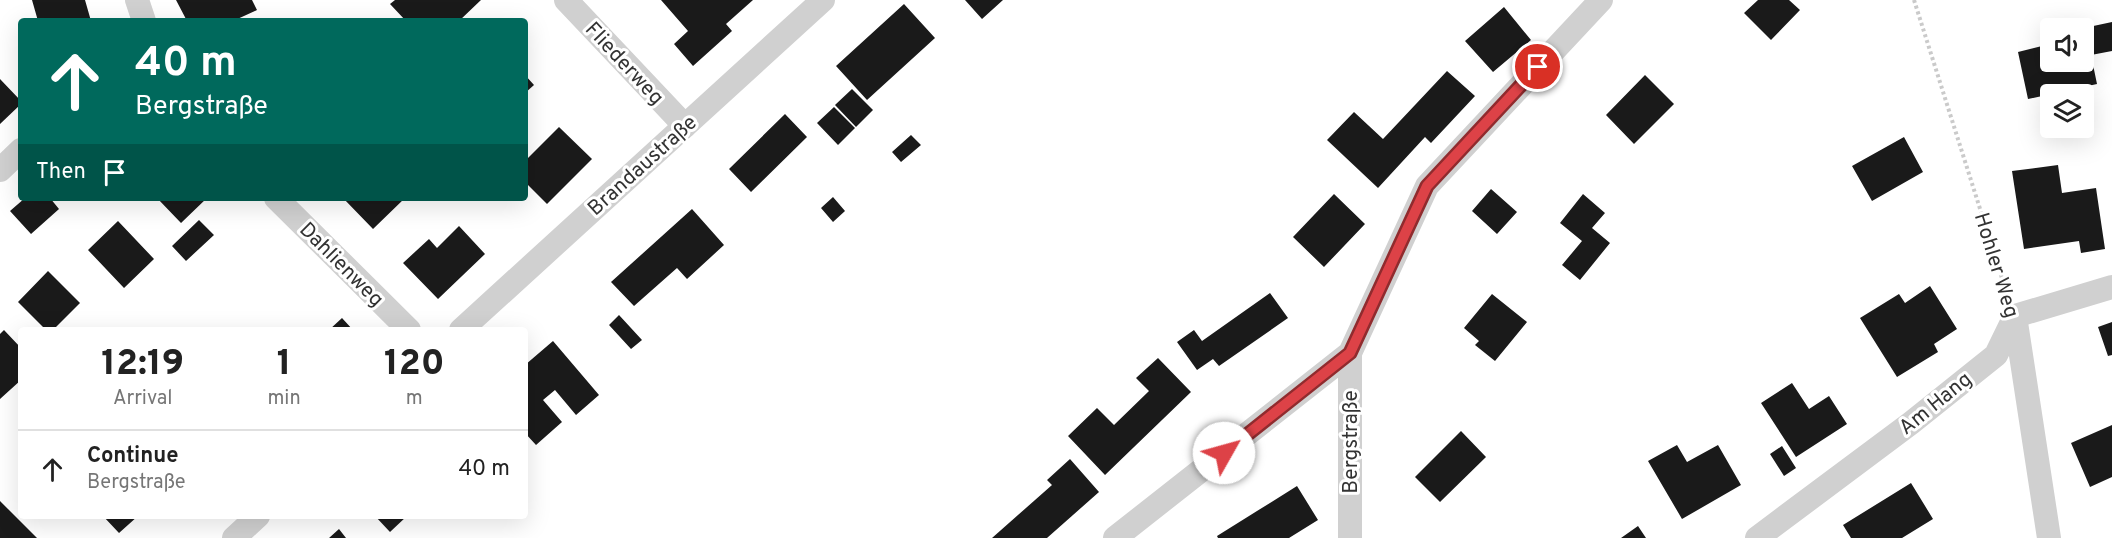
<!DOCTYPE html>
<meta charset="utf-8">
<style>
:root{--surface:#fff;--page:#f2f2f2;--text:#222;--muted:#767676;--line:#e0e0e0}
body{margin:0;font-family:Overpass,sans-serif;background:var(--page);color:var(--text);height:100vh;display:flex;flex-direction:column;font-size:22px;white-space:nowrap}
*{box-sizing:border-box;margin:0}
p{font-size:20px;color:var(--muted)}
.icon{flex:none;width:33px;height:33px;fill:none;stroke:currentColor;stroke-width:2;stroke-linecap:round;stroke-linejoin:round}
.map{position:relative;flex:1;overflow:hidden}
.drawer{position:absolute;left:18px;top:327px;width:510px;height:192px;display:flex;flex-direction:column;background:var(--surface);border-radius:6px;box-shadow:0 6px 24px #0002}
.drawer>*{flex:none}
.guide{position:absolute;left:18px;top:18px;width:510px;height:183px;border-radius:6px;box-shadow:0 6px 24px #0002;background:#00695c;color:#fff;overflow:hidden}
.tools{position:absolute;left:2040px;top:18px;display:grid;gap:12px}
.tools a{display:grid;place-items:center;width:54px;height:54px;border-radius:6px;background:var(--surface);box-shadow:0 6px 24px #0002;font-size:30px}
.pin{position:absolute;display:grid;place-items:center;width:51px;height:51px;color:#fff;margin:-26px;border:3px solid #fff;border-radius:50%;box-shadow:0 2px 6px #0007}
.me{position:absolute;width:66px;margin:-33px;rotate:52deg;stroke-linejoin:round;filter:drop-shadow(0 0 4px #0008)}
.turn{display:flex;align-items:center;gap:21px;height:126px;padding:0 18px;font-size:27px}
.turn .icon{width:78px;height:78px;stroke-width:2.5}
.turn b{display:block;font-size:42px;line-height:51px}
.then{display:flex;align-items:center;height:57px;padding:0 18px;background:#0003;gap:12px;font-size:22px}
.eta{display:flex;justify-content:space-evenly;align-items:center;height:102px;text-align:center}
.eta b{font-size:36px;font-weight:800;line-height:42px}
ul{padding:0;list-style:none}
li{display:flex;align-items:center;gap:18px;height:78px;padding:0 18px;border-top:2px solid var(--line)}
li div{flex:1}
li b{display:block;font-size:22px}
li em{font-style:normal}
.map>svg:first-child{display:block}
</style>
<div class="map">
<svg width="2112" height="538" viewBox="0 0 2112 538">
<rect width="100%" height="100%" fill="#fff"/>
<!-- building -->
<path fill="#1a1a1a" d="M 32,0 L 85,0 L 91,21 L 38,21 Z
M 176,0 L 252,0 L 257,10 L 233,21 L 187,21 Z
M 395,0 L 481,0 L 459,21 L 406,21 L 390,4 Z
M 661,0 L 753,0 L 726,24 L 732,31 L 693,66 L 674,44 L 688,31 Z
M 965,0 L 1003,0 L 982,19 Z
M 1758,0 L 1789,0 L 1800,10 L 1771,40 L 1744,13 Z
M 904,4 L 935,38 L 867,100 L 836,66 Z
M 1504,7 L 1531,40 L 1493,72 L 1465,41 Z
M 2112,22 L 2112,51 L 2091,55 L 2097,84 L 2028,99 L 2018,52 L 2050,44 L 2050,62 L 2084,62 L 2084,28 Z
M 1447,71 L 1475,96 L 1431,143 L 1425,137 L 1378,188 L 1327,140 L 1354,112 L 1383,139 Z
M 525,75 L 534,85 L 525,93 Z
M 1645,75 L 1674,104 L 1634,144 L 1606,115 Z
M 0,79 L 21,101 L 21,104 L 0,124 Z
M 852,89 L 873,110 L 856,127 L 835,105 Z
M 834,107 L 855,128 L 838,145 L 817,123 Z
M 785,114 L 807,137 L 751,192 L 729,169 Z
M 559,127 L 592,159 L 547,204 L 525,182 L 525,161 Z
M 911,135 L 921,145 L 901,162 L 892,152 Z
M 1904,137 L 1923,172 L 1872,201 L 1852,166 Z
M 2058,165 L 2062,193 L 2096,188 L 2105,249 L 2081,253 L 2079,241 L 2024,249 L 2012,171 Z
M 1491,189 L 1517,212 L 1497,234 L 1472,211 Z
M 1334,194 L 1365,224 L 1324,267 L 1293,237 Z
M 1583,194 L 1605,213 L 1592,228 L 1610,243 L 1580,280 L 1562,265 L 1582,241 L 1560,223 Z
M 833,197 L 845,211 L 833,222 L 821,208 Z
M 25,198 L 50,198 L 59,209 L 31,234 L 10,211 Z
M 157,198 L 207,198 L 181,223 Z
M 343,198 L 405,198 L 373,229 Z
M 692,209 L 724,245 L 687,279 L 677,268 L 634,306 L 611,282 Z
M 199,220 L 214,235 L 186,261 L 172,246 Z
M 118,221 L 154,259 L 124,288 L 88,250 Z
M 459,226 L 485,254 L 438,299 L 403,263 L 429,239 L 437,248 Z
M 48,271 L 80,303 L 53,330 L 46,330 L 18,302 Z
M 1930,286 L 1957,329 L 1934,344 L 1938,352 L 1897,377 L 1860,318 L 1899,294 L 1905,303 Z
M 1270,293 L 1288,318 L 1219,366 L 1213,359 L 1197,370 L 1177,342 L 1194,330 L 1202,341 Z
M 1492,294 L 1527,322 L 1495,361 L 1475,345 L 1479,341 L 1464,328 Z
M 619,315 L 642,340 L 631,349 L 609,325 Z
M 342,318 L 353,330 L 329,330 Z
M 2112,322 L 2112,355 L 2108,356 L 2098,327 Z
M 4,330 L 21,348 L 21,380 L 0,399 L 0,334 Z
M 553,341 L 599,395 L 576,415 L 555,390 L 543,400 L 562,422 L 536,445 L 525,433 L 525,365 Z
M 1158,358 L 1191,392 L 1105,475 L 1068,436 L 1097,408 L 1114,425 L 1149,391 L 1136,378 Z
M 1792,383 L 1809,409 L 1829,396 L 1847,424 L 1796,457 L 1761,403 Z
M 2112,425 L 2112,477 L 2090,487 L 2071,443 Z
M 1461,431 L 1486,457 L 1440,502 L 1415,477 Z
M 1677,445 L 1687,462 L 1718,445 L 1741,485 L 1682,519 L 1648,461 Z
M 1782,446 L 1796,468 L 1784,476 L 1770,454 Z
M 1070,459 L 1099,492 L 1047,538 L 992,538 L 1052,485 L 1047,480 Z
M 1911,483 L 1933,519 L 1902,538 L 1851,538 L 1843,525 Z
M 1297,486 L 1318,520 L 1289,538 L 1218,538 L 1217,536 Z
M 0,501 L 37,538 L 0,538 Z
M 103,516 L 138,516 L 119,533 Z
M 375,516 L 407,516 L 390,532 Z
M 1638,526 L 1646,538 L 1621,538 Z
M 339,529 L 346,538 L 329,538 Z"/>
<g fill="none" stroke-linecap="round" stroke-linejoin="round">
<!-- path -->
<path stroke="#cacaca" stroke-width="4" stroke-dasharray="3 3" stroke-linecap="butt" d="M 1914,0 L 2006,291"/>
<!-- street -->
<path stroke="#d0d0d0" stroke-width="24" d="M 137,0 L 144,21
M 566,0 L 685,126
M 0,170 L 21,150
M 276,198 L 409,330
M 2015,316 L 2049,538
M 461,330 L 823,0
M 234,538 L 258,516
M 1115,538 L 1350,353
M 1350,538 L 1350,353 L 1427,186 L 1601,0
M 1757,538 L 1911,423 L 1996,355 L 2015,316 L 2112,287"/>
</g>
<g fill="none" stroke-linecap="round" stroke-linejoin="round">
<defs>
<path id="route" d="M 1224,453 L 1350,353 L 1427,186 L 1538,67"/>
</defs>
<!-- route casing -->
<use href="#route" stroke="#902b2e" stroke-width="15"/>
<!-- route -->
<use href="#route" stroke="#dd4247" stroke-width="10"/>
</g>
<g text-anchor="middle" stroke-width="6" stroke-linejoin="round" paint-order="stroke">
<!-- street labels -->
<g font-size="21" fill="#333" stroke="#fff">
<text transform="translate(625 63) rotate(47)" y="7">Fliederweg</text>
<text transform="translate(642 165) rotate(-42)" y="7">Brandaustraße</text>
<text transform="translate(342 264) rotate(45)" y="7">Dahlienweg</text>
<text transform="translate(1997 265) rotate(73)" y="7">Hohler Weg</text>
<text transform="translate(1935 403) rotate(-39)" y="7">Am Hang</text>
<text transform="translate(1350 442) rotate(-90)" y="7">Bergstraße</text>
</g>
</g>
</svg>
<div class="tools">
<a><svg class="icon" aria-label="sound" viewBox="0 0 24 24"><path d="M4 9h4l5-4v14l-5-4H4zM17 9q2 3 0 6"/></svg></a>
<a><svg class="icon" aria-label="layers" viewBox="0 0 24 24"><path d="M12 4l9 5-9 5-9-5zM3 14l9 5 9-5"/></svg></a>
</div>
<div class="pin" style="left:1538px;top:67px;background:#d93025"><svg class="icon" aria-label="arrive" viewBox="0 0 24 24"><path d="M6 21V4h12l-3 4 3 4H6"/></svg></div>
<svg class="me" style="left:1224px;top:453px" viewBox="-20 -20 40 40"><circle r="19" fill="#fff"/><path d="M0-13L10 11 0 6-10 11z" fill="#dd4247"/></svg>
<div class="guide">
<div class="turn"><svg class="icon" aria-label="ahead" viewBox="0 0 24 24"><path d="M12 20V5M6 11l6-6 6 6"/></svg><div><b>40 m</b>Bergstraße</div></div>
<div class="then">Then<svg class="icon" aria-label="arrive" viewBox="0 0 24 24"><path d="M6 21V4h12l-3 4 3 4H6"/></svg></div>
</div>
<section class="drawer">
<div class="eta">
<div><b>12:19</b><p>Arrival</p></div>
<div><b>1</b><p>min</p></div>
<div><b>120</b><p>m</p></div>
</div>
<ul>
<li><svg class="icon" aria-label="ahead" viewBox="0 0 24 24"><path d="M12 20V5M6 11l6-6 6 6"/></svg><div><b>Continue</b><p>Bergstraße</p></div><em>40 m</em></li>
</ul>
</section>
</div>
